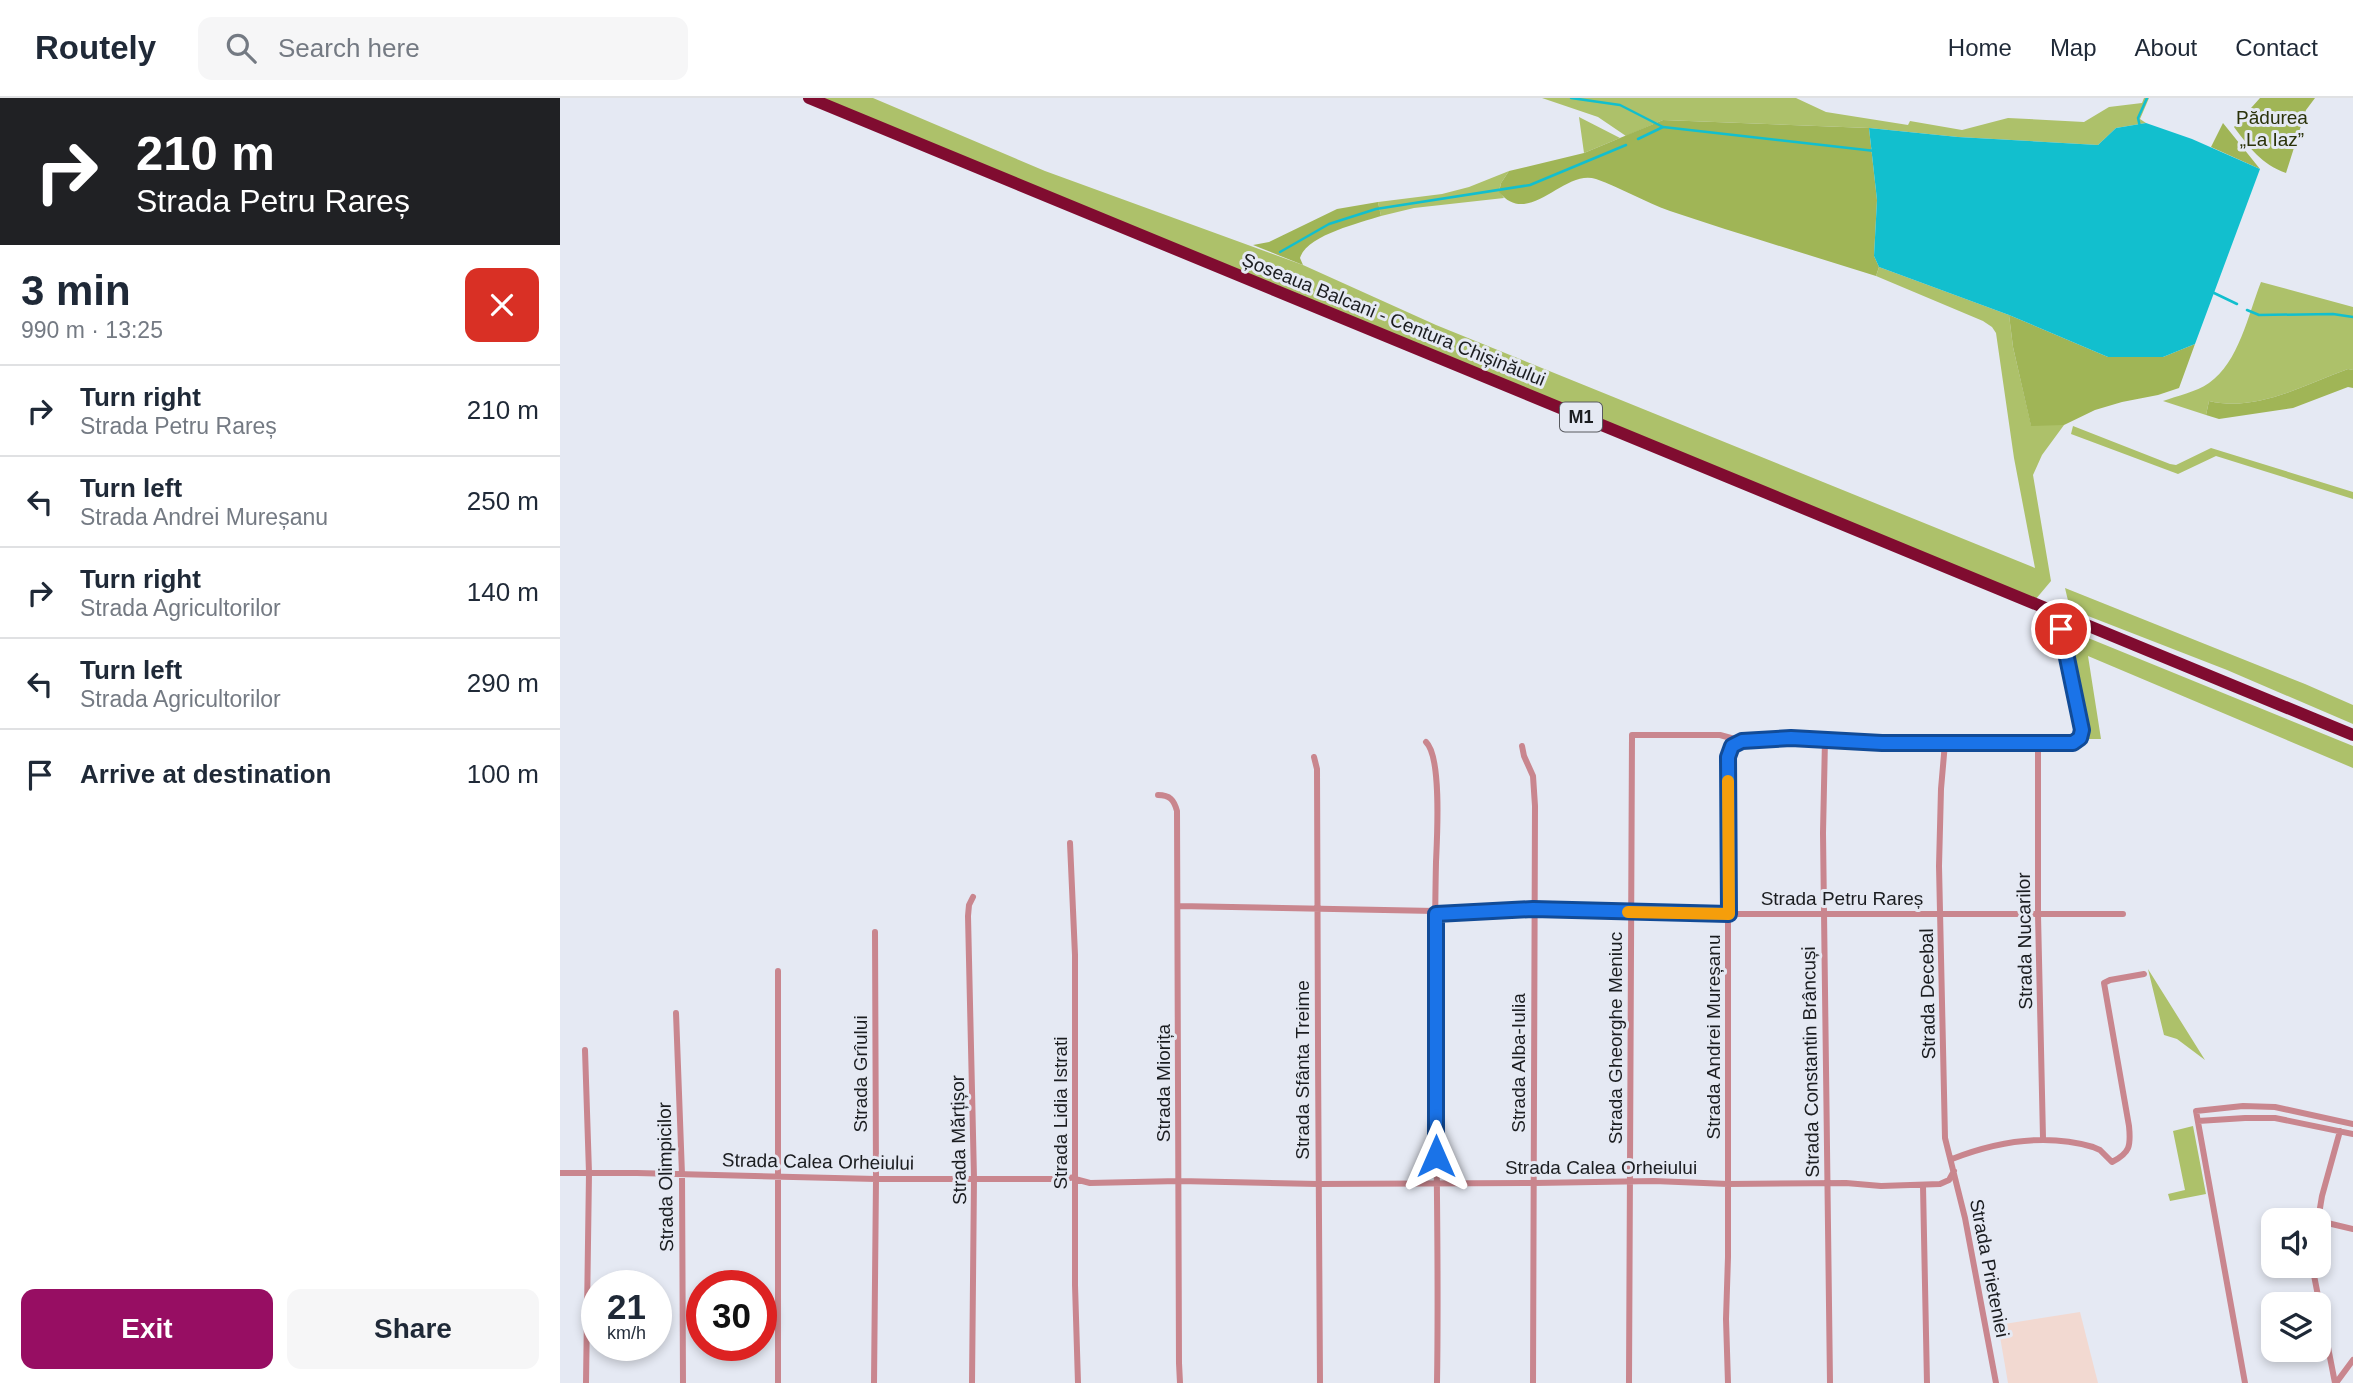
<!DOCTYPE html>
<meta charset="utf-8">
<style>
:root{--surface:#fff;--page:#f6f6f7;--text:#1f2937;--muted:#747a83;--line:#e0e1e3;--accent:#970e63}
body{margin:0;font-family:Arial,sans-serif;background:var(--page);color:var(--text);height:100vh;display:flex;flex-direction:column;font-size:26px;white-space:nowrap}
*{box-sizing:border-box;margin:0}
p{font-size:23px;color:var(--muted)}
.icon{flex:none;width:38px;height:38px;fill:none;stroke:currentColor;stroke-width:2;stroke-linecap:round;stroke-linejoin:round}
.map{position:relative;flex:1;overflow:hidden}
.side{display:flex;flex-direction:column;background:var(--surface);width:560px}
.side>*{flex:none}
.top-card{background:#202124;color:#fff;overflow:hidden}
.tools{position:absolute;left:1701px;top:1110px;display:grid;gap:14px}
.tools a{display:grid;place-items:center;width:70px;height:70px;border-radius:14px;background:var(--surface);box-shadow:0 4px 10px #0003;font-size:35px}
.speed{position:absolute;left:21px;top:1172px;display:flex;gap:14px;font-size:35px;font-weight:700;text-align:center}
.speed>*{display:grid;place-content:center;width:91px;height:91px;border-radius:50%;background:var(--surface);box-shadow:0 4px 10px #0003;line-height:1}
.speed small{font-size:18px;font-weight:400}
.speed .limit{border:10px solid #d22;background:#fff;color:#111}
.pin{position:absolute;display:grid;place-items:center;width:60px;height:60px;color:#fff;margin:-30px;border:4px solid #fff;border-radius:50%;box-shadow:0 2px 7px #0007}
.me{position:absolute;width:77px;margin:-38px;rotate:0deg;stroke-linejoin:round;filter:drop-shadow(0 0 5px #0008)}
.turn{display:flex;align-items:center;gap:24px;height:147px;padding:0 21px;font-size:32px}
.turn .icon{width:91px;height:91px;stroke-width:2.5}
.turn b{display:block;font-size:49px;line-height:60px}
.round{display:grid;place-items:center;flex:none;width:74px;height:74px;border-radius:14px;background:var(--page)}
.summary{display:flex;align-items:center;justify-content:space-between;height:119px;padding:0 21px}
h1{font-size:42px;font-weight:800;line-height:52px}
.action{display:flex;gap:14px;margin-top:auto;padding:14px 21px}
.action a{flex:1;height:80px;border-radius:14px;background:var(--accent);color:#fff;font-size:28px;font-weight:800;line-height:80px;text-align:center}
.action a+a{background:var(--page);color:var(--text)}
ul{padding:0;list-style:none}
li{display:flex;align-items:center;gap:21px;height:91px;padding:0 21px;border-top:2px solid var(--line)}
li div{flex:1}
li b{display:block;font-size:26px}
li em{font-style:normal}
header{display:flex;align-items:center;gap:42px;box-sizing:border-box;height:98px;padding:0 35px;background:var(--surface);border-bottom:2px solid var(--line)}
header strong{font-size:33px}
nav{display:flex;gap:38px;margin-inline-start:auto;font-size:24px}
.search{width:490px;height:63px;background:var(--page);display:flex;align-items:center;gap:18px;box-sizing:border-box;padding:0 24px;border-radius:14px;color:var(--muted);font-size:26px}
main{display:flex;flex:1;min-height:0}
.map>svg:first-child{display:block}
</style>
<header>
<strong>Routely</strong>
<div class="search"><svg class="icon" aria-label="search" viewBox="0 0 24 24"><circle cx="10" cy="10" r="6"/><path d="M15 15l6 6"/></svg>Search here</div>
<nav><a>Home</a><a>Map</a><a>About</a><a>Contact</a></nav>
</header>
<main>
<section class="side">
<div class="top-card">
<div class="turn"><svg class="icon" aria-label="right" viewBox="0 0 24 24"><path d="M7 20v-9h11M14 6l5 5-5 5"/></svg><div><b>210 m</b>Strada Petru Rareș</div></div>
</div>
<div class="summary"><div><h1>3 min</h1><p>990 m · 13:25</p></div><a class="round" style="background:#d93025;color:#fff"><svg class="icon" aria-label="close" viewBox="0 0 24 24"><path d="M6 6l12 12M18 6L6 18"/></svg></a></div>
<ul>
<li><svg class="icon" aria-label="right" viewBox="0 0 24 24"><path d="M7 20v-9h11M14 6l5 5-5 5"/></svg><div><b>Turn right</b><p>Strada Petru Rareș</p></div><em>210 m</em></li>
<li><svg class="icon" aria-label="left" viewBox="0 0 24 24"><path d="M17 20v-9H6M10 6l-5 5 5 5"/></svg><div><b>Turn left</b><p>Strada Andrei Mureșanu</p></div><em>250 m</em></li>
<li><svg class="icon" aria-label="right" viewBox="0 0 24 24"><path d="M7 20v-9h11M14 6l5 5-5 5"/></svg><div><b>Turn right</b><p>Strada Agricultorilor</p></div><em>140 m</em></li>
<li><svg class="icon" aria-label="left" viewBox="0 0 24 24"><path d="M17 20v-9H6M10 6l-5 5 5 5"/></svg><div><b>Turn left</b><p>Strada Agricultorilor</p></div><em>290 m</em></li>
<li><svg class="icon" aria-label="arrive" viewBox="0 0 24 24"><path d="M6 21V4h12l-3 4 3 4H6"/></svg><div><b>Arrive at destination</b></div><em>100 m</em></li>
</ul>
<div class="action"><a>Exit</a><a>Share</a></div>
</section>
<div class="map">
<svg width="1793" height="1285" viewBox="0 0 1793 1285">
<rect width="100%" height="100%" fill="#e5e9f3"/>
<!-- education -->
<path fill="#f2d9d1" d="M 1520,1214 L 1538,1285 L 1448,1285 L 1438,1227 Z"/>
<!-- green -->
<path fill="#adc16a" d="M 260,0 L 313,0 L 485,73 L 743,167 L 876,227 L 1475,470 L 1454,360 L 1436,235 L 1432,229 L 1423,223 L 1316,178 L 1319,169 L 1449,217 L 1453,249 L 1471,327 L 1504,327 L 1482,357 L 1473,377 L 1491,483 L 1475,502 Z
M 982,0 L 1236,0 L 1266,14 L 1348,27 L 1350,23 L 1402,32 L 1448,20 L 1524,24 L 1549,9 L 1582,5 L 1584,0 L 1589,0 L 1580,21 L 1586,25 L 1556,30 L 1538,47 L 1398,39 L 1309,30 L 1103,22 L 1066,38 L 1038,19 Z
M 1019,19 L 1060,40 L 1024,55 Z
M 949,73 L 941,85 L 939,93 L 944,100 L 854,110 L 821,118 L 818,104 L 882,96 L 909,89 Z
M 1701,184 L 1793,209 L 1793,272 L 1788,271 C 1744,287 1697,314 1649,303 L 1646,317 L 1603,303 C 1617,298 1636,294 1649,285 C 1679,264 1688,217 1701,184 Z
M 1513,328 L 1610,366 L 1616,367 L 1651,350 L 1793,394 L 1793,401 L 1656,358 L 1618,376 L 1511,336 Z
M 1505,490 L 1745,586 L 1793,607 L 1793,626 L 1667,572 L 1510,511 Z
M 1511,533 L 1793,648 L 1793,670 L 1528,558 L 1541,641 L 1529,641 L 1510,550 Z
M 1588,871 L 1645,962 L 1617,941 L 1604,937 Z
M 1633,1028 L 1646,1096 L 1610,1103 L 1608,1096 L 1625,1092 L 1613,1033 Z"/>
<!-- forest -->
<path fill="#a0b556" d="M 1700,0 L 1755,0 L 1746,12 L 1726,75 C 1701,66 1690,50 1674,29 Z
M 1103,22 L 1309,30 L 1317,102 L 1314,158 L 1319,169 L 1316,178 C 1247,156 1178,136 1110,113 C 1085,104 1061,90 1036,81 C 1004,70 969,131 939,94 L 941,85 L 949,73 L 1024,55 Z
M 1663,25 L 1700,71 L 1651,49 Z
M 818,104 L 821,118 C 800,125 747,137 740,160 L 743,167 L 693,147 L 709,144 L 777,111 Z
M 1449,217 L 1548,259 L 1603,259 L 1635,246 L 1619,290 L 1598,297 L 1562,304 L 1535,312 L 1504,327 L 1471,328 L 1453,249 Z
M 1788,271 L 1793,272 L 1793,290 L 1788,289 L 1733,310 L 1659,321 L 1646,317 L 1649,303 C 1697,314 1744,287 1788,271 Z"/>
<!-- water -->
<path fill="#12bfce" d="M 1586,25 L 1632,41 L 1700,71 L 1635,246 L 1603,259 L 1548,259 L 1449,217 L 1319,169 L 1314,158 L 1317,102 L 1309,30 L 1398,39 L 1538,47 L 1556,30 Z"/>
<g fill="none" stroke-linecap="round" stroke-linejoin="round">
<!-- stream -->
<path stroke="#12bfce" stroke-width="2.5" d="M 1011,0 L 1060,7 L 1103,29 L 1315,53
M 1580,29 L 1578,20 L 1587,0
M 1078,41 L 1103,29
M 720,154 L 769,126 L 816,111 L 970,87 L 1066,47
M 1652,194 L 1677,206
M 1687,212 L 1699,217 L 1773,216 L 1793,219"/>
<!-- street -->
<path stroke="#c9868e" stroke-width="6" d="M 1265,642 L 1263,735 L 1270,1285
M 866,644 C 882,659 877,741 876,764 C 872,937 880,1111 877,1285
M 1385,645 L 1381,691 L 1379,768 L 1385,1040 L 1405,1120 L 1436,1285
M 1478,645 L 1478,817 L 1483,1040
M 962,648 L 964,658 L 973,678 L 975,708 L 973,1285
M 754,659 L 757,671 C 758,876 758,1080 760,1285
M 598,697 C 610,697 614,702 617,713 L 619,1265 L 620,1285
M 510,745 L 515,857 L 515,1187 L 518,1285
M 618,808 L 875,813
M 875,816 L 973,811 L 1169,816 L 1563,816
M 218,873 L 218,1285
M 116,915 L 122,1076 L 123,1285
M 25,952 L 29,1075 L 26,1285
M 1638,1023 L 1685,1020 L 1715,1020 L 1793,1036
M 1392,1061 C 1438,1043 1485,1035 1533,1049 L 1540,1052 L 1552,1064 C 1570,1055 1571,1048 1569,1028 L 1544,885 L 1550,882 L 1584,876
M 0,1075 L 77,1075 L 316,1081 L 504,1081 L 515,1079
M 515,1081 L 530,1085 L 619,1083 L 758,1086 L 975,1085 L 1094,1083 L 1168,1086 L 1286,1085 L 1321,1088 L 1380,1086 L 1389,1082 L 1394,1073
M 1363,1088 L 1367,1285
M 1758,1122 L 1762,1098 L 1780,1033
M 1759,1123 L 1793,1131
M 1752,1167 L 1775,1285
M 314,1285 L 316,1081 L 315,834
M 412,1285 L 414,1080 L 408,818 L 409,807 L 413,799
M 1069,1285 L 1072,637 L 1160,637 L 1182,643 L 1231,640 L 1322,645 L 1513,645 L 1520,640 L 1522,632 C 1514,595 1499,555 1502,517
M 1168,1285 L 1166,1221 L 1168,1159 L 1168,659 L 1172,648 L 1180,644
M 1685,1285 L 1636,1013 L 1683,1008 L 1715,1009 L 1793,1026
M 1776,1285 L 1793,1262"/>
<!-- highway -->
<path stroke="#800c30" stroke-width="12" d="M 249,0 L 1793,637"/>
</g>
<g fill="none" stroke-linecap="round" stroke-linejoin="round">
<defs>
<path id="route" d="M 876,1058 L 876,816 L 973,811 L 1169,816 L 1168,659 L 1172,648 L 1182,643 L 1231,640 L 1322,645 L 1513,645 L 1520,640 L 1522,632 L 1501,531"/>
</defs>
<!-- route casing -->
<use href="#route" stroke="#114b97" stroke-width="18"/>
<!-- route -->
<use href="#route" stroke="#1a73e8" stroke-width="12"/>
<!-- slow -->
<path stroke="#f59e0b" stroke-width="12" d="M 1068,814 L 1169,816 L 1168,683"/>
</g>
<g text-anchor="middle" stroke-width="6" stroke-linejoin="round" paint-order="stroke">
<!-- shield labels -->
<rect fill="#e5e9f3" stroke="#585a5f" stroke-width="2" x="1000" y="304.5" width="42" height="29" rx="5"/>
<g font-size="18" font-weight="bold" fill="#1b1d20">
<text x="1021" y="325">M1</text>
</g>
<!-- park labels -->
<g font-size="19" fill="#2a3209" stroke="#e5e9f3">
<text x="1712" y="26">Pădurea<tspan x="1712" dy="22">„La Iaz”</tspan></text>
</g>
<!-- street labels -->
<g font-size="19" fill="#1b1d20" stroke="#e5e9f3">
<text transform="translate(834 221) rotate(22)" y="7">Șoseaua Balcani - Centura Chișinăului</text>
<text x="1282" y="807">Strada Petru Rareș</text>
<text transform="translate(1464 843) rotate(-91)" y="7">Strada Nucarilor</text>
<text transform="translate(1367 896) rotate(-91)" y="7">Strada Decebal</text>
<text transform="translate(1153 939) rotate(-90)" y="7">Strada Andrei Mureșanu</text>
<text transform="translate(1055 940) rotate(-90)" y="7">Strada Gheorghe Meniuc</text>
<text transform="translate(1250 964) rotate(-91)" y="7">Strada Constantin Brâncuși</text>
<text transform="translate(958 965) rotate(-90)" y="7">Strada Alba-Iulia</text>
<text transform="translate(742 972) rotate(-90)" y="7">Strada Sfânta Treime</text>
<text transform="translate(300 976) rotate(-90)" y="7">Strada Grîului</text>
<text transform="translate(603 985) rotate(-90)" y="7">Strada Miorița</text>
<text transform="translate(500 1015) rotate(-90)" y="7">Strada Lidia Istrati</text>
<text transform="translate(398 1042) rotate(-91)" y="7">Strada Mărțișor</text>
<text transform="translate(258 1063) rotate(1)" y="7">Strada Calea Orheiului</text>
<text x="1041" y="1076">Strada Calea Orheiului</text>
<text transform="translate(105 1079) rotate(-91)" y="7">Strada Olimpicilor</text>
<text transform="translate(1430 1170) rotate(79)" y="7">Strada Prieteniei</text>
</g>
</g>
</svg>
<div class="tools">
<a><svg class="icon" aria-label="sound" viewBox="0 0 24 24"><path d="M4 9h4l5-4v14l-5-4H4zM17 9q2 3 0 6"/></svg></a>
<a><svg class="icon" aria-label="layers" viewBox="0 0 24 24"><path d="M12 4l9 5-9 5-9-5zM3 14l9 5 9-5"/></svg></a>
</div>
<div class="speed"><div>21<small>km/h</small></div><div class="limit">30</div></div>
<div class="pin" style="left:1501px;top:531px;background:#d93025"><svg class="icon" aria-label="arrive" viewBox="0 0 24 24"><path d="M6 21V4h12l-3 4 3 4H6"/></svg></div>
<svg class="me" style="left:876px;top:1058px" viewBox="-20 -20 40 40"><path d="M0-17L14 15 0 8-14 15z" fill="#1a73e8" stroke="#fff" stroke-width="4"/></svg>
</div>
</main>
